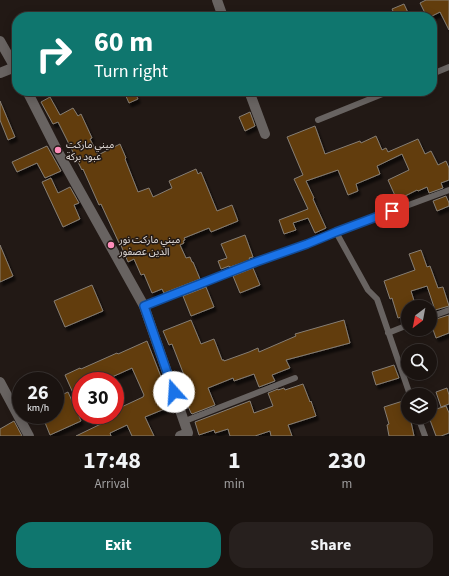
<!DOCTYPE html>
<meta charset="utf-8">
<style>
:root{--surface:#1a1310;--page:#27201e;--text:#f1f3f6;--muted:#9f9e9f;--line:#383230;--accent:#0f766e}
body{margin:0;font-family:"Source Sans 3","Noto Sans Arabic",sans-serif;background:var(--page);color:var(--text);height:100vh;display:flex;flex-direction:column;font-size:15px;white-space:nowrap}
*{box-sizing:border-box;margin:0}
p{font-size:13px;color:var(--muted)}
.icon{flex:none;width:22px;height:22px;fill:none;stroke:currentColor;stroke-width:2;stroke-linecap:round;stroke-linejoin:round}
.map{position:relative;height:436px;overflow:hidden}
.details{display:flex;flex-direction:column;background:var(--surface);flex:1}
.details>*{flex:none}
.guide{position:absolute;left:12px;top:12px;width:425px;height:84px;border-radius:16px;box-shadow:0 2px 10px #0003,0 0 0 1px var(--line);background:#0f766e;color:#fff;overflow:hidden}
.needle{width:26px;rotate:212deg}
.buttons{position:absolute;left:401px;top:300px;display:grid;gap:8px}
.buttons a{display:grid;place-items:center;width:36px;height:36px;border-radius:50%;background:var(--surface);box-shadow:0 2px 10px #0003,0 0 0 1px var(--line);font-size:20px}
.speed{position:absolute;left:12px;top:372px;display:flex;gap:8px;font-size:20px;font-weight:700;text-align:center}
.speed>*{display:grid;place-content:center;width:52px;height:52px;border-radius:50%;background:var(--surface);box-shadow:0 2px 10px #0003,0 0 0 1px var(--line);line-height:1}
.speed small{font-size:10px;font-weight:400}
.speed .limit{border:6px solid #d22;background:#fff;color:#111}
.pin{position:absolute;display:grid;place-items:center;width:34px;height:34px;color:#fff;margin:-17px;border-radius:8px;box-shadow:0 2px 6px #0006}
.me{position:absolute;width:44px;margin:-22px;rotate:341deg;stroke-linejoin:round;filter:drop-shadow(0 0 3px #0008)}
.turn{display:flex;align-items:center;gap:14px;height:84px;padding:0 16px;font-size:18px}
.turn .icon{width:52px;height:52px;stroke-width:2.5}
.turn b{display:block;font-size:28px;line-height:34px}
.eta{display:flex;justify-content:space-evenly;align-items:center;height:68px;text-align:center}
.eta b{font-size:24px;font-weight:700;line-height:28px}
.cta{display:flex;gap:8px;margin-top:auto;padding:8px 16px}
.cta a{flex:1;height:46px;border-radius:16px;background:var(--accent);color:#fff;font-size:16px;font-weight:700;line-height:46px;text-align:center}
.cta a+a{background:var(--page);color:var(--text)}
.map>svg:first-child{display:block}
</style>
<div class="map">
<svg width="449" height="436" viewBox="0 0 449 436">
<defs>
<filter id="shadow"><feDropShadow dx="2.5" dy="4" stdDeviation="1" flood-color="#0009"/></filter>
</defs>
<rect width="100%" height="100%" fill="#221915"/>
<!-- building -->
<path fill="#623c08" stroke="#867e75" filter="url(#shadow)" d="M 426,0 L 449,0 L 449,30 L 440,12 L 430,17 L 427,17 L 420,3 Z
M 404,4 L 410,17 L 379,17 L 393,11 L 392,9 Z
M 132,91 L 134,91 L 138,99 L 129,103 L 125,94 Z
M 50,97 L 60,115 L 73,108 L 78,116 L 81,114 L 92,138 L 90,139 L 98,155 L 120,144 L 126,158 L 125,159 L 138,192 L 149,188 L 153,197 L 172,188 L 169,181 L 196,169 L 198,174 L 201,172 L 217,211 L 232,205 L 238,221 L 211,232 L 209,228 L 184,238 L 185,240 L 183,241 L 184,243 L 180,245 L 186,258 L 190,257 L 192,262 L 193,262 L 200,279 L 164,293 L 162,289 L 152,293 L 144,274 L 141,275 L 134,259 L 128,262 L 120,243 L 119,243 L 101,204 L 99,205 L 83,169 L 82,170 L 58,122 L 53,124 L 41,102 Z
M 0,101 L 15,137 L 8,140 L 0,120 Z
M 250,112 L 255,126 L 245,131 L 239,117 Z
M 315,126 L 325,154 L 360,141 L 361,143 L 376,136 L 382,150 L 386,148 L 388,152 L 418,139 L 425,154 L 431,151 L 438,165 L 446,161 L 449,168 L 449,180 L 441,183 L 443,188 L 429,193 L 427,187 L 418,191 L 417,190 L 397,200 L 388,180 L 409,170 L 402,154 L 377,166 L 380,174 L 356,184 L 358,191 L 348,195 L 338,170 L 306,181 L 314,198 L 313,199 L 326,228 L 315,233 L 308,218 L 293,223 L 296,230 L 284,234 L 279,220 L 308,209 L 294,179 L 303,175 L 287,137 Z
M 47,146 L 61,171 L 45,178 L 37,163 L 17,172 L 12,162 Z
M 51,178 L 58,193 L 70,187 L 79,203 L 74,205 L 80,219 L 63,227 L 42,182 Z
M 446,196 L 449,203 L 449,206 L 437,211 L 433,201 Z
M 245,235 L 253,257 L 249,258 L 250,260 L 230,267 L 229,266 L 221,269 L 218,261 L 227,258 L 221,244 Z
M 0,245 L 13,276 L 0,282 Z
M 421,250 L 427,267 L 430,266 L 438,288 L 443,287 L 449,306 L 435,310 L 427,286 L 411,291 L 416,307 L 408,307 L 408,315 L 398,318 L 392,298 L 390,299 L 384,281 L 415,270 L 409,254 Z
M 253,268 L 260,285 L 240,293 L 233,276 Z
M 92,285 L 103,311 L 65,327 L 54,301 Z
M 206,287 L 214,307 L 191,316 L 183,296 Z
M 449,315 L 449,333 L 436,338 L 430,321 Z
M 191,320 L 201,344 L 214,339 L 222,360 L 224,360 L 224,361 L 249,352 L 258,348 L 259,352 L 296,336 L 295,334 L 344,320 L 350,343 L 286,360 L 290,368 L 272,375 L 275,381 L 259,387 L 254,374 L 234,381 L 233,378 L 208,388 L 215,405 L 192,414 L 191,413 L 176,378 L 184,375 L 172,344 L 169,345 L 163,331 Z
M 147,341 L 163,382 L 157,385 L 167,408 L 145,417 L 154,436 L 132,436 L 127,425 L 110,433 L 111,436 L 76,436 L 107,421 L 105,415 L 115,415 L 115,410 L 143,397 L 144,395 L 132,368 L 103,381 L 81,381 L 81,389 L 73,393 L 65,375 L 80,368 L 81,369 L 117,353 L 118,354 Z
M 394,365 L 399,378 L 376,385 L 372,372 Z
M 303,384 L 310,402 L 311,401 L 316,416 L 288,425 L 292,436 L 271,436 L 270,431 L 255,436 L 230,436 L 228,429 L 215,433 L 214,430 L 199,435 L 195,422 L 250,401 L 254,413 L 273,406 L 268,393 L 278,389 L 278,390 L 284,388 L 285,390 Z
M 447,388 L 449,395 L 449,404 L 441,407 L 436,392 Z
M 68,392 L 81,421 L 50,435 L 42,415 L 55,415 L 55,398 Z
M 406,400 L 408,406 L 408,417 L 410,417 L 414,436 L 389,436 L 387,425 L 389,424 L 384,407 Z
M 446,406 L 449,413 L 449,433 L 441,436 L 436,436 L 430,420 L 430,411 Z
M 14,421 L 22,436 L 0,436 L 0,429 Z"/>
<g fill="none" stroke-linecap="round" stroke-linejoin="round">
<!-- lane -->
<path stroke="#686361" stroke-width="6" d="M 432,74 L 449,67
M 318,120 L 390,91
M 336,232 L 368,290 L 377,299 L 410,395
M 144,306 L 256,262 L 307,244 L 336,232 L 449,190
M 430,317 L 449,310
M 388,333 L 408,325
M 418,417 L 425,436
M 185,421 L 295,378"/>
<!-- street -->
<path stroke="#686361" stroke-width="10" d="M 217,0 L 223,17
M 0,41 L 17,71
M 0,73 L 15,67
M 27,91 L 58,152 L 144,306 L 188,433 L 180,436
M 249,91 L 265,134
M 0,382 L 29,436"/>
</g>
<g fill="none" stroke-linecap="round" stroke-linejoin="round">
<defs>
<path id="route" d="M 174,392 L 144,306 L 256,262 L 307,244 L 336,232 L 392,211"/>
</defs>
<!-- route casing -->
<use href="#route" stroke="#114b97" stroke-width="10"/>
<!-- route -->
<use href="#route" stroke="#1a73e8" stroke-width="7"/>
</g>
<!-- markers -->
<g fill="#ff8ebb" stroke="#221915" stroke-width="1.5">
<circle cx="58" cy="150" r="4"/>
<circle cx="111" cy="245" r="4"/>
</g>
<g text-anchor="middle" stroke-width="3" stroke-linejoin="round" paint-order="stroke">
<!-- poi labels -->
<g font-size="10" fill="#e6e0dd" stroke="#221915" text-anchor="start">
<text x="66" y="148">ميني ماركت<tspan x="66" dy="12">عبود بركة</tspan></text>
<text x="119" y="243">ميني ماركت نور<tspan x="119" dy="12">الدين عصفور</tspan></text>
</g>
</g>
</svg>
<div class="buttons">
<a><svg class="needle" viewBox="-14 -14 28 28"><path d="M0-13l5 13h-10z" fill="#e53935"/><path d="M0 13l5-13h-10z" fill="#9f9e9f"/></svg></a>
<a><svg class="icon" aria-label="search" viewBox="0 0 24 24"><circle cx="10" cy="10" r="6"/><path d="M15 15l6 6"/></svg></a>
<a><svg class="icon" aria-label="layers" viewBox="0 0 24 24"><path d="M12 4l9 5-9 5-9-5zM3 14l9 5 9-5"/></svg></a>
</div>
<div class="speed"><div>26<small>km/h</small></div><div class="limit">30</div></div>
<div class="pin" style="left:392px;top:211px;background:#d93025"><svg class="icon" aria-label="arrive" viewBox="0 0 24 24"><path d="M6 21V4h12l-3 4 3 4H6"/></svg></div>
<svg class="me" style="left:174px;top:392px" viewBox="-20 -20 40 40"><circle r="19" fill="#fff"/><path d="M0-13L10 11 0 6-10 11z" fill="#1a73e8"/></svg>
<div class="guide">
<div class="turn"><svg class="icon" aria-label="right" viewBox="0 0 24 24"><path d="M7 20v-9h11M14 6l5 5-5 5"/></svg><div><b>60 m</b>Turn right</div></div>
</div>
</div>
<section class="details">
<div class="eta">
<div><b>17:48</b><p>Arrival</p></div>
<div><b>1</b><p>min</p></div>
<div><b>230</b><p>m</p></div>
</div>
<div class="cta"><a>Exit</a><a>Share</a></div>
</section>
